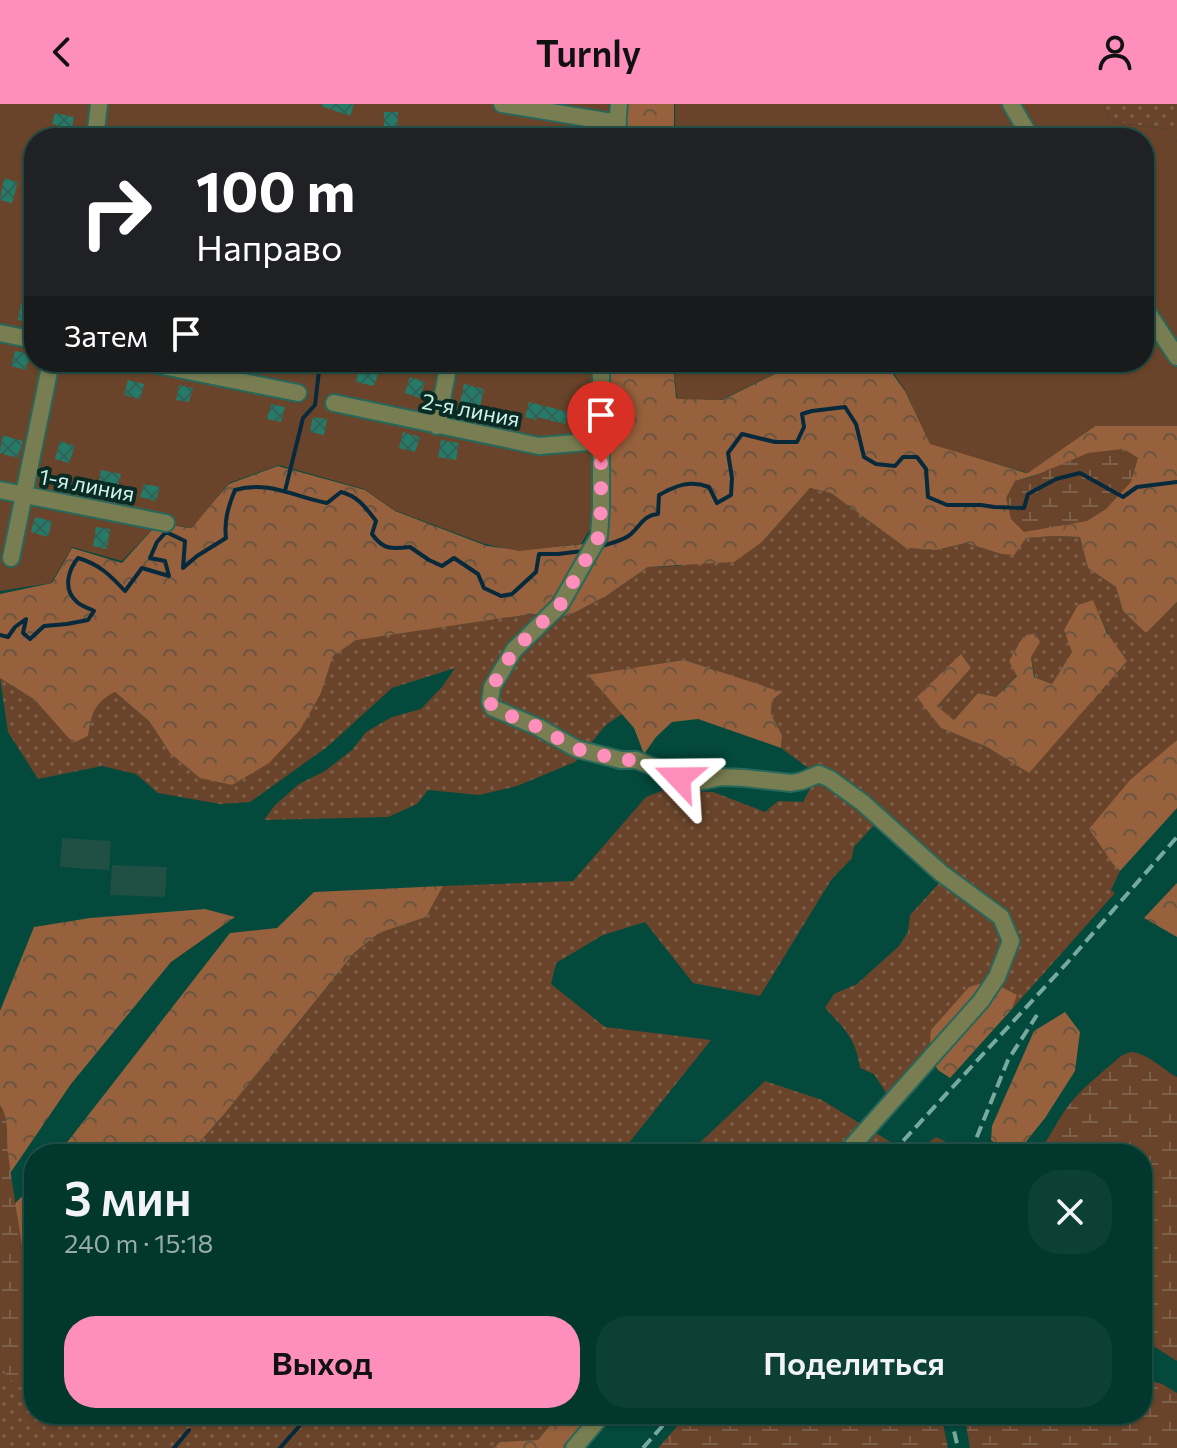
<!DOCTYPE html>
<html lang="ru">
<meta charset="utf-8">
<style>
:root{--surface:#02372d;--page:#0c3f35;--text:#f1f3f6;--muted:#96acaa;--line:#235149;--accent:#fe8ebb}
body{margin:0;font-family:Commissioner,sans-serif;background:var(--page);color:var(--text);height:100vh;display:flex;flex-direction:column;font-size:30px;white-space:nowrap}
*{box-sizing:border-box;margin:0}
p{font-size:26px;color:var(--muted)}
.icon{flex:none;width:44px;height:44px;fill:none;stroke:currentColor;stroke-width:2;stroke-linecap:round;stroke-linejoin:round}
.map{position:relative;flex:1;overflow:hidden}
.details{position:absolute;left:24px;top:1040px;width:1128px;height:280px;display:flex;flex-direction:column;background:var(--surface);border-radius:32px;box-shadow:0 2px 6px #0004,0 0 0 2px var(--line)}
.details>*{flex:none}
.hud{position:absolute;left:24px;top:24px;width:1130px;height:244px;border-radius:32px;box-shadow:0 2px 6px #0004,0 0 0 2px var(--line);background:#202124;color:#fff;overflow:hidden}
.pin{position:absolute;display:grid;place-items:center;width:68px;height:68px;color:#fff;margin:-82px -34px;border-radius:50% 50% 50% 0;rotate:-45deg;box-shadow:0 0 8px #0007}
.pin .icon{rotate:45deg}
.me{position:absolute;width:88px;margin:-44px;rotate:293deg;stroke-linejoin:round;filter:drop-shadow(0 0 6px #0008)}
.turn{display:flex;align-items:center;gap:28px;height:168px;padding:0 40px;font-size:36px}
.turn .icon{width:104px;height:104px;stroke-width:2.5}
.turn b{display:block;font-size:56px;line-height:68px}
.then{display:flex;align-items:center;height:76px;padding:0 40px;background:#0003;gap:16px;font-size:30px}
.round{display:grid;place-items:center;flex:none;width:84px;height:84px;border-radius:32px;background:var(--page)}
.overview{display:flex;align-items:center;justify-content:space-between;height:136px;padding:0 40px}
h1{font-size:48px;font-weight:600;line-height:60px}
.primary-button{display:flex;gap:16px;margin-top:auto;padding:16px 40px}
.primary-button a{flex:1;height:92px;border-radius:32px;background:var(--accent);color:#111;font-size:32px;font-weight:600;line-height:92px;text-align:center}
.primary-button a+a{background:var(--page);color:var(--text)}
header{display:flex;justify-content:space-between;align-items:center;height:104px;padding:0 40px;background:var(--accent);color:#111;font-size:36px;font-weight:600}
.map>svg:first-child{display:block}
</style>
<header><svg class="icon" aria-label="back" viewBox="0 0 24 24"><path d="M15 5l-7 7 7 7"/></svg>Turnly<svg class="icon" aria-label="person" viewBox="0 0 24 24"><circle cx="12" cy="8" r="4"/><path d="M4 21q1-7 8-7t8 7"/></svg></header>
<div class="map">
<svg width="1177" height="1344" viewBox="0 0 1177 1344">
<defs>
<pattern id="grass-dots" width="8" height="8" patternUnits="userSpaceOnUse" patternTransform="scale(2)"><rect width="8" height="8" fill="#69442a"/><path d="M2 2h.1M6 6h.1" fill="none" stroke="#7d6049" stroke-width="1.8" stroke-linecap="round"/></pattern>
<pattern id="forest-crowns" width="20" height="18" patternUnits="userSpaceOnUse" patternTransform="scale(2)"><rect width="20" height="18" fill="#96613c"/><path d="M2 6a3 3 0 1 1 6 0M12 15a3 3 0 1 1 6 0" fill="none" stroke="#6a5541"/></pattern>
<pattern id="wetland-marsh" width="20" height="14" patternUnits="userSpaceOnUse" patternTransform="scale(2)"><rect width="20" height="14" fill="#69442a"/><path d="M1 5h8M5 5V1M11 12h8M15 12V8" fill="none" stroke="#7d6049"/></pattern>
<pattern id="building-cross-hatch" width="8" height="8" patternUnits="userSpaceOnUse" patternTransform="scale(2)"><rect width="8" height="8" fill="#257b68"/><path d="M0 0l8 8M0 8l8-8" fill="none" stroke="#326257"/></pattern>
</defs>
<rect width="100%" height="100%" fill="#03493c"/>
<!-- built -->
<path fill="#205044" d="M 62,734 L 111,737 L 109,766 L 60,763 Z
M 112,761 L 167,763 L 165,793 L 110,791 Z"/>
<!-- grass -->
<path fill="url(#grass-dots)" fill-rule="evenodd" d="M 1101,0 L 1177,0 L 1177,38 L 1166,25 L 1112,18 Z
M 810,384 L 831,389 L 906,444 L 936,446 L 966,439 L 1001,450 L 1026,434 L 1055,432 L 1080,433 L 1088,464 L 1116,483 L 1123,507 L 1146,528 L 1177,498 L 1177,636 L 1170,643 L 1113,760 L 1120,767 L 1111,786 L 1115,789 L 1012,905 L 1017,891 L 929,951 L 890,995 L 874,970 L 860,964 C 856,935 845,925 825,904 L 834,890 L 857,880 L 899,842 L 908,828 L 910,811 L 941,777 L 907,749 L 876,719 L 854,743 L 852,754 L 831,776 L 760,892 L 693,879 L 645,818 L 603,831 L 556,859 L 551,880 L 605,923 L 711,936 L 620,1050 L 189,1050 L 226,1008 L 354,849 L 379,829 L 426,813 L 443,782 L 573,777 L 646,693 L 664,686 L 713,688 L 765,708 L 778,697 L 803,698 L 811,683 L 820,679 L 811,666 L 781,644 L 782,631 L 771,610 L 772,596 L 781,588 L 684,556 L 589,572 L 622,610 L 606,621 L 575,658 L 517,682 L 479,691 L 428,686 L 417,700 L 388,713 L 264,716 L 275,701 L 299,680 L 325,667 L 352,646 L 366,628 L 392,613 L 421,605 L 442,583 L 455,564 L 392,584 L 327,643 L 250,698 L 220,700 L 158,689 L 136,670 L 102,662 L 38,675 L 8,628 L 0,574 L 35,596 L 73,638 L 88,632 C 92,609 94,599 115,588 L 149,617 L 170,649 L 200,673 L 232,681 L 321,589 L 333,552 L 357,535 L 531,510 L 568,512 L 606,492 L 648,463 L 679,462 L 762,438 ZM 1093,497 L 1111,536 L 1029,669 L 987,643 L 941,624 L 918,593 L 961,551 L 971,564 L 937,602 L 954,616 L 978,589 L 996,593 L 1017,571 L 1010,557 L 1023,534 L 1035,529 L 1031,553 L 1035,573 L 1052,580 L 1072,548 Z
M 765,977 L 822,996 L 892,1039 L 882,1050 L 688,1050 Z
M 34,1167 L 34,1310 L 559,1310 L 538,1336 L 500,1338 L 493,1344 L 0,1344 L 0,1179 Z"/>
<!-- forest -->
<path fill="url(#forest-crowns)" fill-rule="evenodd" d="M 628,0 L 674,0 L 674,34 L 624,34 Z
M 609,258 L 673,258 L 676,294 L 722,296 L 799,258 L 839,258 L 844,265 L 864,258 L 892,269 L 905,287 L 930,339 L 1026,369 L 1095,322 L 1177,321 L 1177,498 L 1146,529 L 1123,507 L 1116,483 L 1088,464 L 1080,433 L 1055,432 L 1026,434 L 1014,451 L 1001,450 L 966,439 L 936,446 L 906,444 L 831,389 L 810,384 L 762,438 L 734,458 L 648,463 L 606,492 L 568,512 L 531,510 L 356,536 L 333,552 L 321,589 L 300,626 L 269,659 L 232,681 L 200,674 L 170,649 L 149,617 L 115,588 C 94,599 92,609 88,632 L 73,639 L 35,596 L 0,574 L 0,490 L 52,479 L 72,444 L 122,459 L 158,419 L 190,424 L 229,380 L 278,362 L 365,386 L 395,407 L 487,442 L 521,446 L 583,440 L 603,421 L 610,295 ZM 1123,345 L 1138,354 L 1015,377 Z
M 1093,496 L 1107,529 L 1127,557 L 1029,669 L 987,643 L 941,624 L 917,593 L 961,550 L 971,564 L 937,602 L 954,616 L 978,589 L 996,593 L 1017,572 L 1009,557 L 1023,533 L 1035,529 L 1040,538 L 1031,553 L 1034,573 L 1052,580 L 1072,548 L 1064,526 L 1078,501 Z
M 684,556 L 782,588 L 772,596 L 771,610 L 782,631 L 781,644 L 698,615 L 672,618 L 656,633 L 644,650 L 634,624 L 588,571 Z
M 1177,636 L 1177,704 L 1120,767 L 1113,760 L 1089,725 L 1130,676 Z
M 1177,779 L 1177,833 L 1144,814 Z
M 443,782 L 426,813 L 379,829 L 354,849 L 226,1008 L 189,1050 L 58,1050 L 230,829 L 277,824 L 314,788 Z
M 205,805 L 235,813 L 171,858 L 71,980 L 0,1084 L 0,907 L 34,823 L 90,814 Z
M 990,877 L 1017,891 L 1012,905 L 950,974 L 938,966 L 929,951 L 931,926 L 969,883 Z
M 1065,908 L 1080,928 L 1075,967 L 1045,1014 L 1021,1044 L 1002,1044 L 991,1036 L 992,1022 L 1034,927 Z
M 34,1080 L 34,1150 L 0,1163 L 0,1115 Z
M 559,1310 L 595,1310 L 566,1344 L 493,1344 L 500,1338 L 538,1336 Z"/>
<!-- wetland -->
<path fill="url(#wetland-marsh)" d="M 1123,345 L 1138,354 L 1131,378 L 1106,405 L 1087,417 L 1024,428 L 1011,415 L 1006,394 L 1015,377 L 1034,372 L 1088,349 Z
M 1130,948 C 1149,949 1161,965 1177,973 L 1177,1257 L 1142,1235 L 1142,1050 L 1036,1050 C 1051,1034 1058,1013 1073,996 C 1087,980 1105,966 1121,952 Z
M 0,1001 C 10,1014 6,1034 8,1050 C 14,1094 22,1138 28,1183 L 34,1191 L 34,1287 C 18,1286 6,1274 0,1259 Z
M 936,1033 L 954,1042 L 960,1050 L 918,1050 L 929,1038 Z
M 1142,1274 L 1162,1280 L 1177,1289 L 1177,1344 L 970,1344 L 964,1310 L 1142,1310 Z
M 688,1310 L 941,1310 L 948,1344 L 658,1344 Z"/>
<!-- garden -->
<path fill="#69442a" d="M 0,0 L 609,0 L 605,34 L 34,34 L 34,258 L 592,258 L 596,415 L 581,440 L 519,447 L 485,440 L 394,406 L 364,385 L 279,361 L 229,379 L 192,424 L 158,419 L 122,457 L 72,443 L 51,479 L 0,487 Z
M 675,0 L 1101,0 L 1112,18 L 1166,25 L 1177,38 L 1177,322 L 1095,322 L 1028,369 L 930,340 L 905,286 L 892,267 L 867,258 L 844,265 L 839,258 L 1144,258 L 1144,34 L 675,34 Z
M 673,258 L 798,258 L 721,296 L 677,295 Z"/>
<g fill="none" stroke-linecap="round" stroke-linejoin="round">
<!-- stream -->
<path stroke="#062a3c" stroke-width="4" d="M 285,387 L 303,314 L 315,301 L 320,258
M 600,443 C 609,439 624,437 631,430 C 641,421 644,411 658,410 L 659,391 C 677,381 690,376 709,383 L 717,399 L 731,391 L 732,374 L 728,349 L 742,330 L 775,338 L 797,338 L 804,323 L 802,310 L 812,307 L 845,303 L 856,320 L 864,353 L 876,360 L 895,362 L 903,353 L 917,353 L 926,365 L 928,393 L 947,401 L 981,401 L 994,403 L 1024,404 L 1028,390 L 1056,375 L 1080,369 L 1123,393 L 1137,383 L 1177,378
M 0,531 L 8,533 L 15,523 L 26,515 L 23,529 L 30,535 L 44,522 L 67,520 L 88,516 L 94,507 C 89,504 80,502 76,497 C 63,485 68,466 78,454 C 99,460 110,471 125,487 L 142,464 L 169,472 L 165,457 L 150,454 L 157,438 L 166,428 L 185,437 L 183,464 L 197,452 L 226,434 C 224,417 228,403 235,386 C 268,376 295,393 327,399 L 341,388 C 358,392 366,404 376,417 L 372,430 C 383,446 392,445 410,443 L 429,456 L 442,462 L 454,454 L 478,470 L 484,484 L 501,492 L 512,490 L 536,468 L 539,450 L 558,450 L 583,447
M 174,1344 L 189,1326
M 280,1344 L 310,1310"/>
</g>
<!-- building -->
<path fill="url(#building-cross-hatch)" d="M 322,0 L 354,0 L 350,12 L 321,2 Z
M 384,8 L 398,8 L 397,24 L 384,24 Z
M 55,9 L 74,13 L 70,32 L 56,28 L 57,21 L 52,20 Z
M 4,74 L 18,78 L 12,99 L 0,96 Z
M 21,199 L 34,202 L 33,219 L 18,216 Z
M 15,247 L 30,250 L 26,266 L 11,262 Z
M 360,261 L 379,266 L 374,282 L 356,278 Z
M 410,273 L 425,278 L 420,294 L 405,289 Z
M 128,276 L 144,280 L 140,295 L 124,291 Z
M 464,280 L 484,285 L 480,303 L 460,299 Z
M 179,281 L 193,284 L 189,298 L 176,296 Z
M 529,298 L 568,308 L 565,320 L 537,313 L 536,316 L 525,313 Z
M 271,300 L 285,303 L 281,318 L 267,315 Z
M 313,313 L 327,315 L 324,331 L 310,328 Z
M 403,328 L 420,333 L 415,348 L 399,344 Z
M 2,331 L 23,337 L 18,354 L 0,349 Z
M 441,336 L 459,339 L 456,356 L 438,353 Z
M 60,337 L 75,342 L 69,359 L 55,355 Z
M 101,366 L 121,370 L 117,385 L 98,381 Z
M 144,380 L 160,383 L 156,397 L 140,393 Z
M 35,413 L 52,417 L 48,433 L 31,428 Z
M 96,423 L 110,425 L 107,445 L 93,442 Z"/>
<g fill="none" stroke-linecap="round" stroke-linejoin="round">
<defs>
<path id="minor" d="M 502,0 L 618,19
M 1011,0 L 1031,34
M 95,34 L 99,0
M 616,34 L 619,0
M 1144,203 L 1177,253
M 0,229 L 34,236
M 143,258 L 298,289
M 601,258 L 601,403 L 599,432 L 560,501 L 514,546 L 492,583 L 490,598 L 493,604 L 538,623 L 577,645 L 621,656 L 636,656 L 662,666 L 679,674 L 698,678 L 721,673 L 744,674 L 791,679 L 802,677 L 819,670 L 830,675 L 863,699 L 941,769 L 1001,813 L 1011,837 L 997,873 L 981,897 L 845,1050
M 334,299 L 539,342 L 600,337
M 437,322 L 449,258
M 0,386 L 166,419
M 11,454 L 51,258
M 574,1344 L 603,1310"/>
</defs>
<!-- minor casing -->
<use href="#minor" stroke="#28685b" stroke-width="20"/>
<!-- minor -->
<use href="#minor" stroke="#787e51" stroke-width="16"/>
<!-- rail -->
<path stroke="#76aa9e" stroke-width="4" stroke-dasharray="12 6" stroke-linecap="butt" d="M 891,1050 L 1067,859 L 1177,733
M 970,1050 L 1008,956 L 1037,911
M 950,1310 L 958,1344
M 643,1344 L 673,1310"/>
</g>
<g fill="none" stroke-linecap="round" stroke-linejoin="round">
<!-- route -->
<path stroke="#fe8ebb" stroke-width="14" stroke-dasharray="0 25.2" d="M 601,359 L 601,403 L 599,432 L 560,501 L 514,546 L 492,583 L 490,598 L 493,604 L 501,608 L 538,623 L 577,645 L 621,656 L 636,656 L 679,674"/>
</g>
<g text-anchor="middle" stroke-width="8" stroke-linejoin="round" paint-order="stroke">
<!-- street labels -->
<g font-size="22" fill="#cef4e9" stroke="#092b23">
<text transform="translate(471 306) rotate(11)" y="8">2-я линия</text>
<text transform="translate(87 381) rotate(11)" y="8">1-я линия</text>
</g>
</g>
</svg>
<div class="pin" style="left:601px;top:359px;background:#d93025"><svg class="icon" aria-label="arrive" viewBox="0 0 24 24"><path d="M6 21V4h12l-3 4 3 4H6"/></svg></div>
<svg class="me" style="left:679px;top:674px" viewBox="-20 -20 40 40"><path d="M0-17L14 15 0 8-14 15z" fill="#fe8ebb" stroke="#fff" stroke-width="4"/></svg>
<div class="hud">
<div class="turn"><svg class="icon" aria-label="right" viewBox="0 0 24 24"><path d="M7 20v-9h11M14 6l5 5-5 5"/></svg><div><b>100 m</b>Направо</div></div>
<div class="then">Затем<svg class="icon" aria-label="arrive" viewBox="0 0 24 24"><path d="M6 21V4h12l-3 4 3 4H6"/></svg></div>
</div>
<section class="details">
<div class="overview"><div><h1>3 мин</h1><p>240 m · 15:18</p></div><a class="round"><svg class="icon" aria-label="close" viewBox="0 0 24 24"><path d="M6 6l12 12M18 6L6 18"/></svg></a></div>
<div class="primary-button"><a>Выход</a><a>Поделиться</a></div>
</section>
</div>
